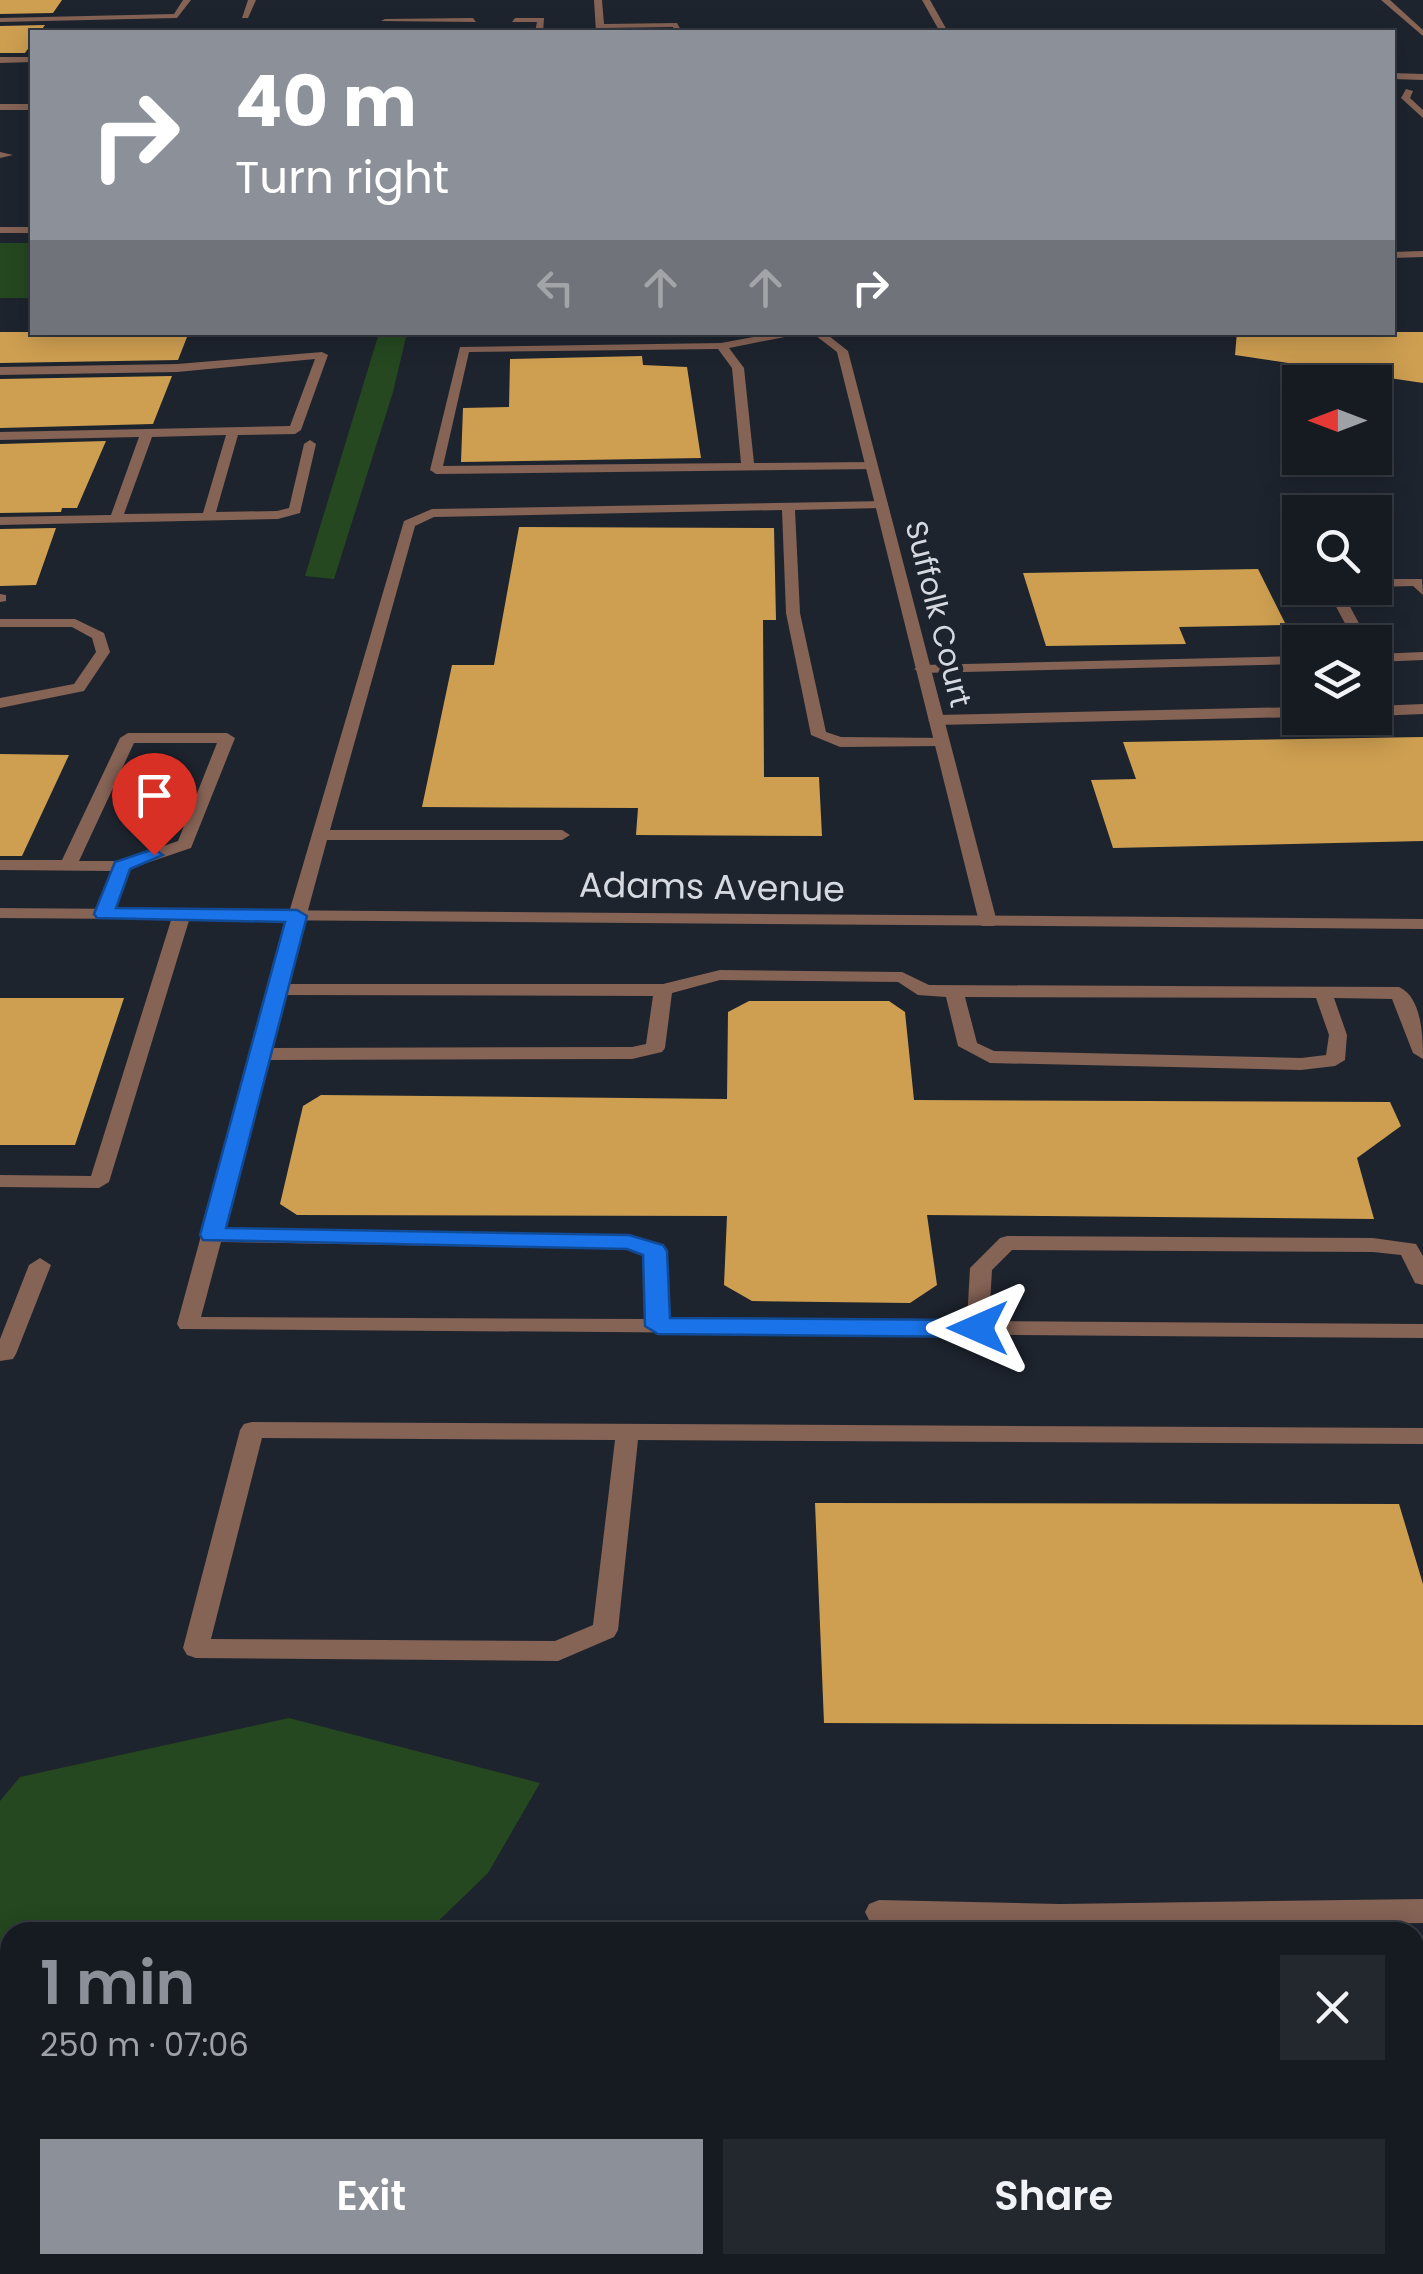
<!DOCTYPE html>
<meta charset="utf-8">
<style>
:root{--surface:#161b22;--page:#23282f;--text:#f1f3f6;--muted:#9ea1a5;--line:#353940;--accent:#8c9099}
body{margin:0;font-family:Poppins,sans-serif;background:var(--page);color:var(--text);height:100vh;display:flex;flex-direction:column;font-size:38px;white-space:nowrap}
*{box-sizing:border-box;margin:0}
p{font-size:32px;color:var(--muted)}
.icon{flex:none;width:55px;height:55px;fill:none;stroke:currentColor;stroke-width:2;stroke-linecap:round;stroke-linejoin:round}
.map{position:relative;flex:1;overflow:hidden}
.drawer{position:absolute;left:0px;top:1922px;width:1425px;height:352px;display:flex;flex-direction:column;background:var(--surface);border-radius:30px 30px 0 0;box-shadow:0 5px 25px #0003,0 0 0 2px var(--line)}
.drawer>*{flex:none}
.guide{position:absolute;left:30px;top:30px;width:1365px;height:305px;border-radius:0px;box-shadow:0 5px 25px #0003,0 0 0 2px var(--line);background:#8c9099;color:#fff;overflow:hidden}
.needle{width:65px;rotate:270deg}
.fabs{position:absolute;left:1282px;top:365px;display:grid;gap:20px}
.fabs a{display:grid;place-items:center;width:110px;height:110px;border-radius:0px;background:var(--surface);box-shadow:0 5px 25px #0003,0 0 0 2px var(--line);font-size:50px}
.pin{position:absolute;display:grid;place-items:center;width:85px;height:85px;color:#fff;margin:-102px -42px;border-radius:50% 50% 50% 0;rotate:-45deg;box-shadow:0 0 10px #0007}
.pin .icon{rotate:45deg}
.me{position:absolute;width:110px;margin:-55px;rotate:270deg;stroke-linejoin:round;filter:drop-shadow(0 0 8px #0008)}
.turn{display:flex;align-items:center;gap:35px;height:210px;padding:0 40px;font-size:45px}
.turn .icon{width:130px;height:130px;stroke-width:2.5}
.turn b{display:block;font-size:70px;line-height:85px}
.lanes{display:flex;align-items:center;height:95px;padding:0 40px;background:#0003;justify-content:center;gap:50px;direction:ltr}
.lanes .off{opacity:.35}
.round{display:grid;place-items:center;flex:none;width:105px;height:105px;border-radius:0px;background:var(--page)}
.head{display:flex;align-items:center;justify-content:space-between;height:170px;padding:0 40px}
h1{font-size:60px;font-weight:600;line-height:75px;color:var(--accent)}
.primary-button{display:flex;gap:20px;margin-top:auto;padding:20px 40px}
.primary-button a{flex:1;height:115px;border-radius:0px;background:var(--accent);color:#fff;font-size:40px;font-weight:600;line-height:115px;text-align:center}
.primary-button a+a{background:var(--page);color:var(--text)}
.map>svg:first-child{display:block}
</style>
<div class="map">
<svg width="1423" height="2274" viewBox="0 0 1423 2274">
<rect width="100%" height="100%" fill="#1e242e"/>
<!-- green -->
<path fill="#254820" d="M 0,243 L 32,243 L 32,298 L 0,298 Z
M 379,333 L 407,333 L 393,392 L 334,579 L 305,576 Z
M 289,1718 L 540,1783 L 488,1873 L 427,1932 L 10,1932 L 10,2186 L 0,2191 L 0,1801 L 20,1777 Z"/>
<!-- building -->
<path fill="#ce9f51" d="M 0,0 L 62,0 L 53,13 L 0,14 Z
M 45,25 L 40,32 L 32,32 L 32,43 L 25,53 L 0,53 L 0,26 Z
M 0,332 L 189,332 L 178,360 L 0,363 Z
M 1237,332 L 1423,332 L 1423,383 L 1235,355 Z
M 642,356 L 643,365 L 687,367 L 701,458 L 461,462 L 463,408 L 509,407 L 510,359 Z
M 172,376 L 153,424 L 0,428 L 0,379 Z
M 106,441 L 77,508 L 62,508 L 61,512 L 0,513 L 0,444 Z
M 519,527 L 774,528 L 776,620 L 763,620 L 764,777 L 819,777 L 822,836 L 636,835 L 638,808 L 422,807 L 452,665 L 494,665 Z
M 56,528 L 36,585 L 0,586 L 0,529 Z
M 1258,569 L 1286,625 L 1179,627 L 1186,644 L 1046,646 L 1023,573 Z
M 1423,737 L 1423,841 L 1113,848 L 1091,780 L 1136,779 L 1123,742 Z
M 0,754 L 69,755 L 22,856 L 0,856 Z
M 0,998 L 124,998 L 75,1145 L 0,1145 Z
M 749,1001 L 889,1001 L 905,1012 L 914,1100 L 1390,1102 L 1401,1126 L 1357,1158 L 1374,1219 L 927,1215 L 937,1285 L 910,1303 L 752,1301 L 724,1285 L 727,1216 L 297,1215 L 280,1204 L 303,1106 L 321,1095 L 727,1099 L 728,1012 Z
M 815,1503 L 1399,1504 L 1423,1584 L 1423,1725 L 824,1723 Z"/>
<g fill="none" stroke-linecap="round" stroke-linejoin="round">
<!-- service -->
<path fill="#856355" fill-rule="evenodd" d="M 183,0 L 191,0 L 177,18 L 0,22 L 0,18 L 174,14 Z
M 248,0 L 256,0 L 248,18 L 242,18 Z
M 594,0 L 602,0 L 604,24 L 677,23 L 682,32 L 674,32 L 673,27 L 604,28 L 604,32 L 596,32 Z
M 922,0 L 930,0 L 948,32 L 940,32 Z
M 473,18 L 476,22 L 381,21 L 385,19 Z
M 515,18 L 544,18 L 543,32 L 535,32 L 537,22 L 512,22 Z
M 218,28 L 215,32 L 100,32 L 104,30 Z
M 0,57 L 32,57 L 32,62 L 0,63 Z
M 1392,73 L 1423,74 L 1423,80 L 1392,79 Z
M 1406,89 L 1413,91 L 1410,98 L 1423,110 L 1423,118 L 1401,98 Z
M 0,104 L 32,104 L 32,110 L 0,110 Z
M 0,152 L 13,155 L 0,158 Z
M 0,227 L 32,227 L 32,233 L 0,233 Z
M 1423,251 L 1423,257 L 1392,258 L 1392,252 Z
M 781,332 L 810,332 L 729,348 L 744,368 L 754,463 L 872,462 L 877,463 L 877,469 L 436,474 L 430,470 L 460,347 L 721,343 ZM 718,349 L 732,368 L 741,463 L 443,466 L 469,352 Z
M 322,352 L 328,355 L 301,430 L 295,434 L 238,435 L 216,512 L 277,511 L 289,508 L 304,444 L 310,440 L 316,444 L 300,513 L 278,519 L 0,525 L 0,517 L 111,515 L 139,437 L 0,440 L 0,432 L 290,426 L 315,359 L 177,372 L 0,375 L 0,367 L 177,364 ZM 226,435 L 203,513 L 124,514 L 152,437 Z
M 886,501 L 888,504 L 881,508 L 795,510 L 800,613 L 826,732 L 841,737 L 948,738 L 948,744 L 942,746 L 840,747 L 811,735 L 786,613 L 782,510 L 434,517 L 415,526 L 330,830 L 562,830 L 570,835 L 562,840 L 327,840 L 288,984 L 663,984 L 720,970 L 902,972 L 929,985 L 1399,987 C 1422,997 1423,1037 1423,1059 L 1413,1053 L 1392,999 L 1334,998 L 1347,1035 L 1345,1060 L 1335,1066 L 1301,1070 L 990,1063 L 958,1046 L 946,997 L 918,995 L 898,982 L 720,980 L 672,993 L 665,1048 L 662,1052 L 632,1059 L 268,1060 L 224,1229 L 629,1235 L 663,1246 L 666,1251 L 669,1320 L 967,1321 L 970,1268 L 1000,1238 L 1007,1236 L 1373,1238 L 1416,1244 L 1423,1256 L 1423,1285 L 1415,1283 L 1401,1255 L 1373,1252 L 1012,1250 L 992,1270 L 989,1321 L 1423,1324 L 1423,1338 L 180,1329 L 177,1324 L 288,916 L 404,521 L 432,509 ZM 285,995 L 653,996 L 646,1044 L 632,1047 L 271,1048 ZM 965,997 L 1316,998 L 1329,1035 L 1326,1055 L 1301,1058 L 994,1051 L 977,1043 ZM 221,1242 L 627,1249 L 645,1255 L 647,1319 L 201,1317 Z
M 1375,579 L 1422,579 L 1423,595 L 1413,586 L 1375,587 Z
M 1326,588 L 1340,588 L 1369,642 L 1355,642 Z
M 0,594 L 6,595 L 6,601 L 0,602 Z
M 0,619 L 75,619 L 104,633 L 110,652 L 84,691 L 0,708 L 0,698 L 74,684 L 96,652 L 92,638 L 72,627 L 0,627 Z
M 1423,652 L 1423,660 L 1375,662 L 1375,654 Z
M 1300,656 L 1300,664 L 921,673 L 914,669 L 921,665 Z
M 1423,704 L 1423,714 L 1375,716 L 1375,706 Z
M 1300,707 L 1300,717 L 936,725 L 928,720 L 936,715 Z
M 128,733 L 227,733 L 235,738 L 191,848 L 129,869 L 113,914 L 104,919 L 95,914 L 112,871 L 0,870 L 0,860 L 62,860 L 120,738 ZM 134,743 L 217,743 L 178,841 L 120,861 L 79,861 Z
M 182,909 L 191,914 L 109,1182 L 99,1188 L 0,1187 L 0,1175 L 91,1176 L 173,914 Z
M 40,1258 L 51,1265 L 16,1354 L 13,1359 L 0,1361 L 0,1339 L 29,1265 Z
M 252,1422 L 1423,1428 L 1423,1444 L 638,1440 L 618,1630 L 614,1637 L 558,1661 L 196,1658 L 187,1655 L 183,1648 L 240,1430 L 244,1424 ZM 262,1438 L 615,1440 L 593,1625 L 555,1641 L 211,1639 Z
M 1423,1899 L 1423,1923 L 1060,1928 L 879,1924 L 869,1920 L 865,1912 L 869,1904 L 879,1900 L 1060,1904 Z"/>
<!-- minor -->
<path fill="#856355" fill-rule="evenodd" d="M 811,332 L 824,332 L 848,351 L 997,922 L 994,926 L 982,926 L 979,922 L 837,352 Z"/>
<!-- tertiary -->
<path fill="#856355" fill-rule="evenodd" d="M 1381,0 L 1390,0 L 1423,30 L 1423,36 Z
M 0,908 L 1423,919 L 1423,929 L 0,918 Z"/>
</g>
<!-- route -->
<path fill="#1a73e8" stroke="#114b97" stroke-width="2.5" d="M 154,849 L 163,855 L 130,869 L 116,908 L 297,910 L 307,916 L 226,1228 L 629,1235 L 663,1245 L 667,1251 L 670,1318 L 978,1320 L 991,1328 L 978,1337 L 658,1334 L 645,1326 L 643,1255 L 627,1249 L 203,1240 L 200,1235 L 285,922 L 97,918 L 94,914 L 115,862 Z"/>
<g text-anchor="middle" stroke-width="10" stroke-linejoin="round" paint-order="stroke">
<!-- far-street labels -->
<g font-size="30" fill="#d6dae0" stroke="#1e242e">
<text transform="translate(938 614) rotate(76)" y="10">Suffolk Court</text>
</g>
<!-- street labels -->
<g font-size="35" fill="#d6dae0" stroke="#1e242e">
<text transform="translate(712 887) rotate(1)" y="12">Adams Avenue</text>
</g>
</g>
</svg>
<div class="fabs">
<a><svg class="needle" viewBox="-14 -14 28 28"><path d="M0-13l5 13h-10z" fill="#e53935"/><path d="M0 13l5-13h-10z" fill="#9ea1a5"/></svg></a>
<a><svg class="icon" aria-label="search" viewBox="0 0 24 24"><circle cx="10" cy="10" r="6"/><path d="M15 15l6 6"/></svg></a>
<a><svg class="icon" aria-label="layers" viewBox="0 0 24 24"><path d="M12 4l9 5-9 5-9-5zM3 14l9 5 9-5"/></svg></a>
</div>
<div class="pin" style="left:154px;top:855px;background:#d93025"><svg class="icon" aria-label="arrive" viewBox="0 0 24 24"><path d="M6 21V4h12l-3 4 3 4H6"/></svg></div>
<svg class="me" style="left:978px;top:1328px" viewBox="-20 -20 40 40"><path d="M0-17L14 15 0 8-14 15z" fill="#1a73e8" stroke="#fff" stroke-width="4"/></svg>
<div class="guide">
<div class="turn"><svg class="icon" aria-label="right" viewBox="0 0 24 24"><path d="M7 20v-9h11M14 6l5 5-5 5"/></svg><div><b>40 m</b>Turn right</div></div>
<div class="lanes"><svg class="icon off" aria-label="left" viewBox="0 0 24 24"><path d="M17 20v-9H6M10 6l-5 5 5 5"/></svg><svg class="icon off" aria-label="ahead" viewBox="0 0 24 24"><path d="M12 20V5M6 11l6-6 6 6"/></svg><svg class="icon off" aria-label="ahead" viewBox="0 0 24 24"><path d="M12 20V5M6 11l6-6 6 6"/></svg><svg class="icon" aria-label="right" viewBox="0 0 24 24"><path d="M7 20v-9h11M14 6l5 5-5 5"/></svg></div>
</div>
<section class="drawer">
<div class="head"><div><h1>1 min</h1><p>250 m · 07:06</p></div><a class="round"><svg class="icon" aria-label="close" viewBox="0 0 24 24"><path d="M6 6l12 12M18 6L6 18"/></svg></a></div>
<div class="primary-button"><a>Exit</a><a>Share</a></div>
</section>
</div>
